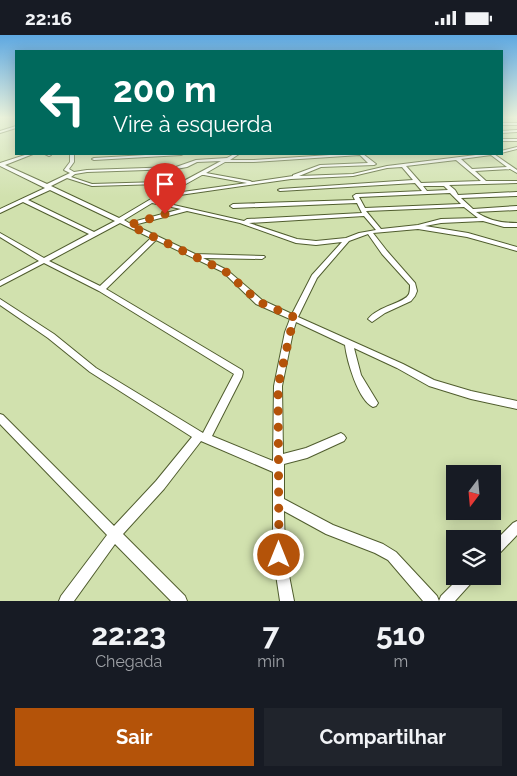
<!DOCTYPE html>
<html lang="pt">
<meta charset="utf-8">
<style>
:root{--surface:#171b24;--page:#20242c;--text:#f1f3f6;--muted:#9ea1a6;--accent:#b45309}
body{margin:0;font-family:Raleway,sans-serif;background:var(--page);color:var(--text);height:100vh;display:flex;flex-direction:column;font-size:19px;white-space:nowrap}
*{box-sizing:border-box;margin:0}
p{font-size:16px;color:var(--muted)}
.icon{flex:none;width:28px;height:28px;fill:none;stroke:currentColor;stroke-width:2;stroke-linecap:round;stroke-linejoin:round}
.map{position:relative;height:566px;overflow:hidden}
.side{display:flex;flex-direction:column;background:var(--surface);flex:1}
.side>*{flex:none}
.guide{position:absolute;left:15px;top:15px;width:488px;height:105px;border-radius:0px;box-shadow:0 2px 12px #0003;background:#00695c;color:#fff;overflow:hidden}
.needle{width:32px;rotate:196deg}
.buttons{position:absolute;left:446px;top:430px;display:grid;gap:10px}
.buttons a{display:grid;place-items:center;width:55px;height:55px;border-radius:0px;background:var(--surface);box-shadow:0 2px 12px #0003;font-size:25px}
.pin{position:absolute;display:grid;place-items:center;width:42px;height:42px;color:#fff;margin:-51px -21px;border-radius:50% 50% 50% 0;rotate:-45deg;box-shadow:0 0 5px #0007}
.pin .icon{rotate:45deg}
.me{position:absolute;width:55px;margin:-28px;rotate:0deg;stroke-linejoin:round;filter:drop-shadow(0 0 4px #0008)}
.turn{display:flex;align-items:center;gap:18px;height:105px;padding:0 15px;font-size:22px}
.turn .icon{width:65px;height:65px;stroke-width:2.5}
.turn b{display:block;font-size:35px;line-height:42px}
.eta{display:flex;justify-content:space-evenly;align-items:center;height:85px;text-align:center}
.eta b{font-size:30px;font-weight:700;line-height:35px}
.primary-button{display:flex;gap:10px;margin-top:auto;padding:10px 15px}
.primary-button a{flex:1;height:58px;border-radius:0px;background:var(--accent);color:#fff;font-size:20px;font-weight:700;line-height:58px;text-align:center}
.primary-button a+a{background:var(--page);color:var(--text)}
.status{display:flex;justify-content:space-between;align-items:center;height:35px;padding:0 25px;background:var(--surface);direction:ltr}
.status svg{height:14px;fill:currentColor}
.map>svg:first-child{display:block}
</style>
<div class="status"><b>22:16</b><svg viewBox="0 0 49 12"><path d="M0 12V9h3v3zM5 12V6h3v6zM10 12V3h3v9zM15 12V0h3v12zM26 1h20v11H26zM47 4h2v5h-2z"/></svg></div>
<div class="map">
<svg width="517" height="566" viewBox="0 0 517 566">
<rect width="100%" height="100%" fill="#d1e1ae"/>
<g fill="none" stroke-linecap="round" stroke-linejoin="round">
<defs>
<path id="minor" d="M 501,88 L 517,88 L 517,90 L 501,90 Z
M 16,91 L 16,93 L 0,98 L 0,96 Z
M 517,95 L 517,97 L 501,98 L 501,96 Z
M 501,104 L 517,104 L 517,106 L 501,106 Z
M 517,112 L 517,114 L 501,118 L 501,116 Z
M 28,119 L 33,119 L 5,130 L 47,149 L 70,138 L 64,135 L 70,127 L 70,119 L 74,119 L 74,127 L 69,134 L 74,137 L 87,135 L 176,132 L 196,125 L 227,123 L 234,119 L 239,119 L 230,125 L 254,125 L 345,119 L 363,119 L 376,129 L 374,130 L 321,132 L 299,141 L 353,139 L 387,131 L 484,119 L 494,119 L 517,135 L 517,138 L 510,134 L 475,136 L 486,146 L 517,146 L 517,148 L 449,150 L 455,155 L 458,160 L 517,157 L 517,161 L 461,163 L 473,174 L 517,171 L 517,175 L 476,177 C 489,186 502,188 517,188 L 517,192 L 504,192 L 483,186 L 441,188 L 425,191 L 468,198 L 517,212 L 517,216 L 467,202 L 418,194 L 373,198 L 387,216 L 415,248 L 417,256 L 415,261 L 411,266 L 385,278 L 372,287 L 368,284 C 378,271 405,268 409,259 C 410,256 410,253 410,250 L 382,219 L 368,199 L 349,206 L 317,243 L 298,282 L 403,329 L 434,345 L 471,356 L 517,366 L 517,374 L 471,364 L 429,351 L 397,333 L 354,313 L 361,340 L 378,368 L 376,371 L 373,372 C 358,365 347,326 345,310 L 296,287 L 293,297 L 282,351 L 283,419 L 306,413 L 341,398 L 344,400 L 346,403 L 344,406 L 307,423 L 284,429 L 284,464 L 333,490 L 383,509 L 396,517 L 437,561 L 439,566 L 423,566 L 388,525 L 375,518 L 326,499 L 284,476 L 285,520 L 294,566 L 280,566 L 273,520 L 273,437 L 201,406 L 164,454 L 123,499 L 185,561 L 187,566 L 171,566 L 115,509 L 74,566 L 59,566 L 61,561 L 107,500 L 0,389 L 0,379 L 3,380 L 114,491 L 156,446 L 192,402 L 90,337 L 48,303 L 0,270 L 0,264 L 54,299 L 96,333 L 203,398 L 234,339 L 99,256 L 44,228 L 0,251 L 0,246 L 39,226 L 0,202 L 0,198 L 44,223 L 89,199 L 23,167 L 0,178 L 0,174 L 45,153 L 0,131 L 0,128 ZM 360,120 L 368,128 L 320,130 L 293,140 L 293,141 L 252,147 L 250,146 L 206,138 L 225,127 L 254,127 ZM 491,120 L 507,132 L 472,134 L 461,124 ZM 456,125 L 481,146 L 421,148 L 406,131 ZM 221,126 L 180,148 L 160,147 L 92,149 L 71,142 L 75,139 L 87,137 L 176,134 L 187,132 L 197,127 ZM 402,132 L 413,145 L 280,154 L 278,155 L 280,156 L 415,148 L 422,156 L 356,159 L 353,161 L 355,165 L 233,169 L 230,171 L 233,173 L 357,168 L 362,178 L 247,184 L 244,186 L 156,166 L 159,163 L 291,144 L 353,141 L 387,133 ZM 202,140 L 204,140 L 247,148 L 168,159 ZM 67,143 L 92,151 L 160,149 L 175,151 L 162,158 L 162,160 L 156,161 L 119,183 L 51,151 ZM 423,151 L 444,151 L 448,155 L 427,156 ZM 50,155 L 115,186 L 94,197 L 28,165 ZM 450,158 L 461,169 L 365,173 L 359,162 ZM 152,168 L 181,174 L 129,188 L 124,185 ZM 464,172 L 478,183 L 441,184 L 418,190 L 381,194 L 366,176 ZM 187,176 L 240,188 L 296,208 L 316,210 L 342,207 L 312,240 L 292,279 L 262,265 L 227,235 L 203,223 L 262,224 L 265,222 L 264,221 L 195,219 L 134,190 ZM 364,181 L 376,195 L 359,198 L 346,203 L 316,206 L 297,204 L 249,188 ZM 120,188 L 151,203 L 100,251 L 49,226 ZM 156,205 L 223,237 L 256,269 L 290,284 L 285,297 L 274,351 L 273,426 L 212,401 L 242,342 L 243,337 L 242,335 L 106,254 Z
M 45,119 L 50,119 L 51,120 L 49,121 Z
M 163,119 L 183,119 L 181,120 L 94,125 L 92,124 L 94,123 Z
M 517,486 L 517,500 L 496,522 L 492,524 L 492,509 L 513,488 Z
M 461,541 L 476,541 L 474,545 L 455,566 L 439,566 L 441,561 Z"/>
</defs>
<!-- minor casing -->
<use href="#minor" stroke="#505d2e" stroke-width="2"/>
<!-- minor -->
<use href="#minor" fill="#fff" fill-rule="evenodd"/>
</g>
<!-- sky -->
<linearGradient id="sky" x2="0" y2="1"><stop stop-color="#5ea8e1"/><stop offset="0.51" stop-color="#eaf2db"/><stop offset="1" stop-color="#eaf2db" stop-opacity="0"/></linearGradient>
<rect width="517" height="162" fill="url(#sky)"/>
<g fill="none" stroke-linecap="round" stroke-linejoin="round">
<!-- route -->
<path stroke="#b45309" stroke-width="9" stroke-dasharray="0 16.2" d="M 165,179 L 129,190 L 225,236 L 259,267 L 294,282 L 278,351 L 279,520"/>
</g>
</svg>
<div class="buttons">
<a><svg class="needle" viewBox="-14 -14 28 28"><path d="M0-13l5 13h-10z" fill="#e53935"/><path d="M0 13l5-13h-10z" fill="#9ea1a6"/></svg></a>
<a><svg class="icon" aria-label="layers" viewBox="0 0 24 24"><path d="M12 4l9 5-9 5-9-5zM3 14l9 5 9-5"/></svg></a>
</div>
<div class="pin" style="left:165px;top:179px;background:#d93025"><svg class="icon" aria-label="arrive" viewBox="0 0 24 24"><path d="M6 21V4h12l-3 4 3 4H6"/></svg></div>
<svg class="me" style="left:279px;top:520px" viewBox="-20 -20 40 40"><circle r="17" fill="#b45309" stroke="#fff" stroke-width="3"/><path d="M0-11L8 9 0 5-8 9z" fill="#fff"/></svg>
<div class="guide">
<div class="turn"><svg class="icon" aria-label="left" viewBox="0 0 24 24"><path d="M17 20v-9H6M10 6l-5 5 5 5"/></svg><div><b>200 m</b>Vire à esquerda</div></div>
</div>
</div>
<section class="side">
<div class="eta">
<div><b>22:23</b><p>Chegada</p></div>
<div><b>7</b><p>min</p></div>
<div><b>510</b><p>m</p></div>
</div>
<div class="primary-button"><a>Sair</a><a>Compartilhar</a></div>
</section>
